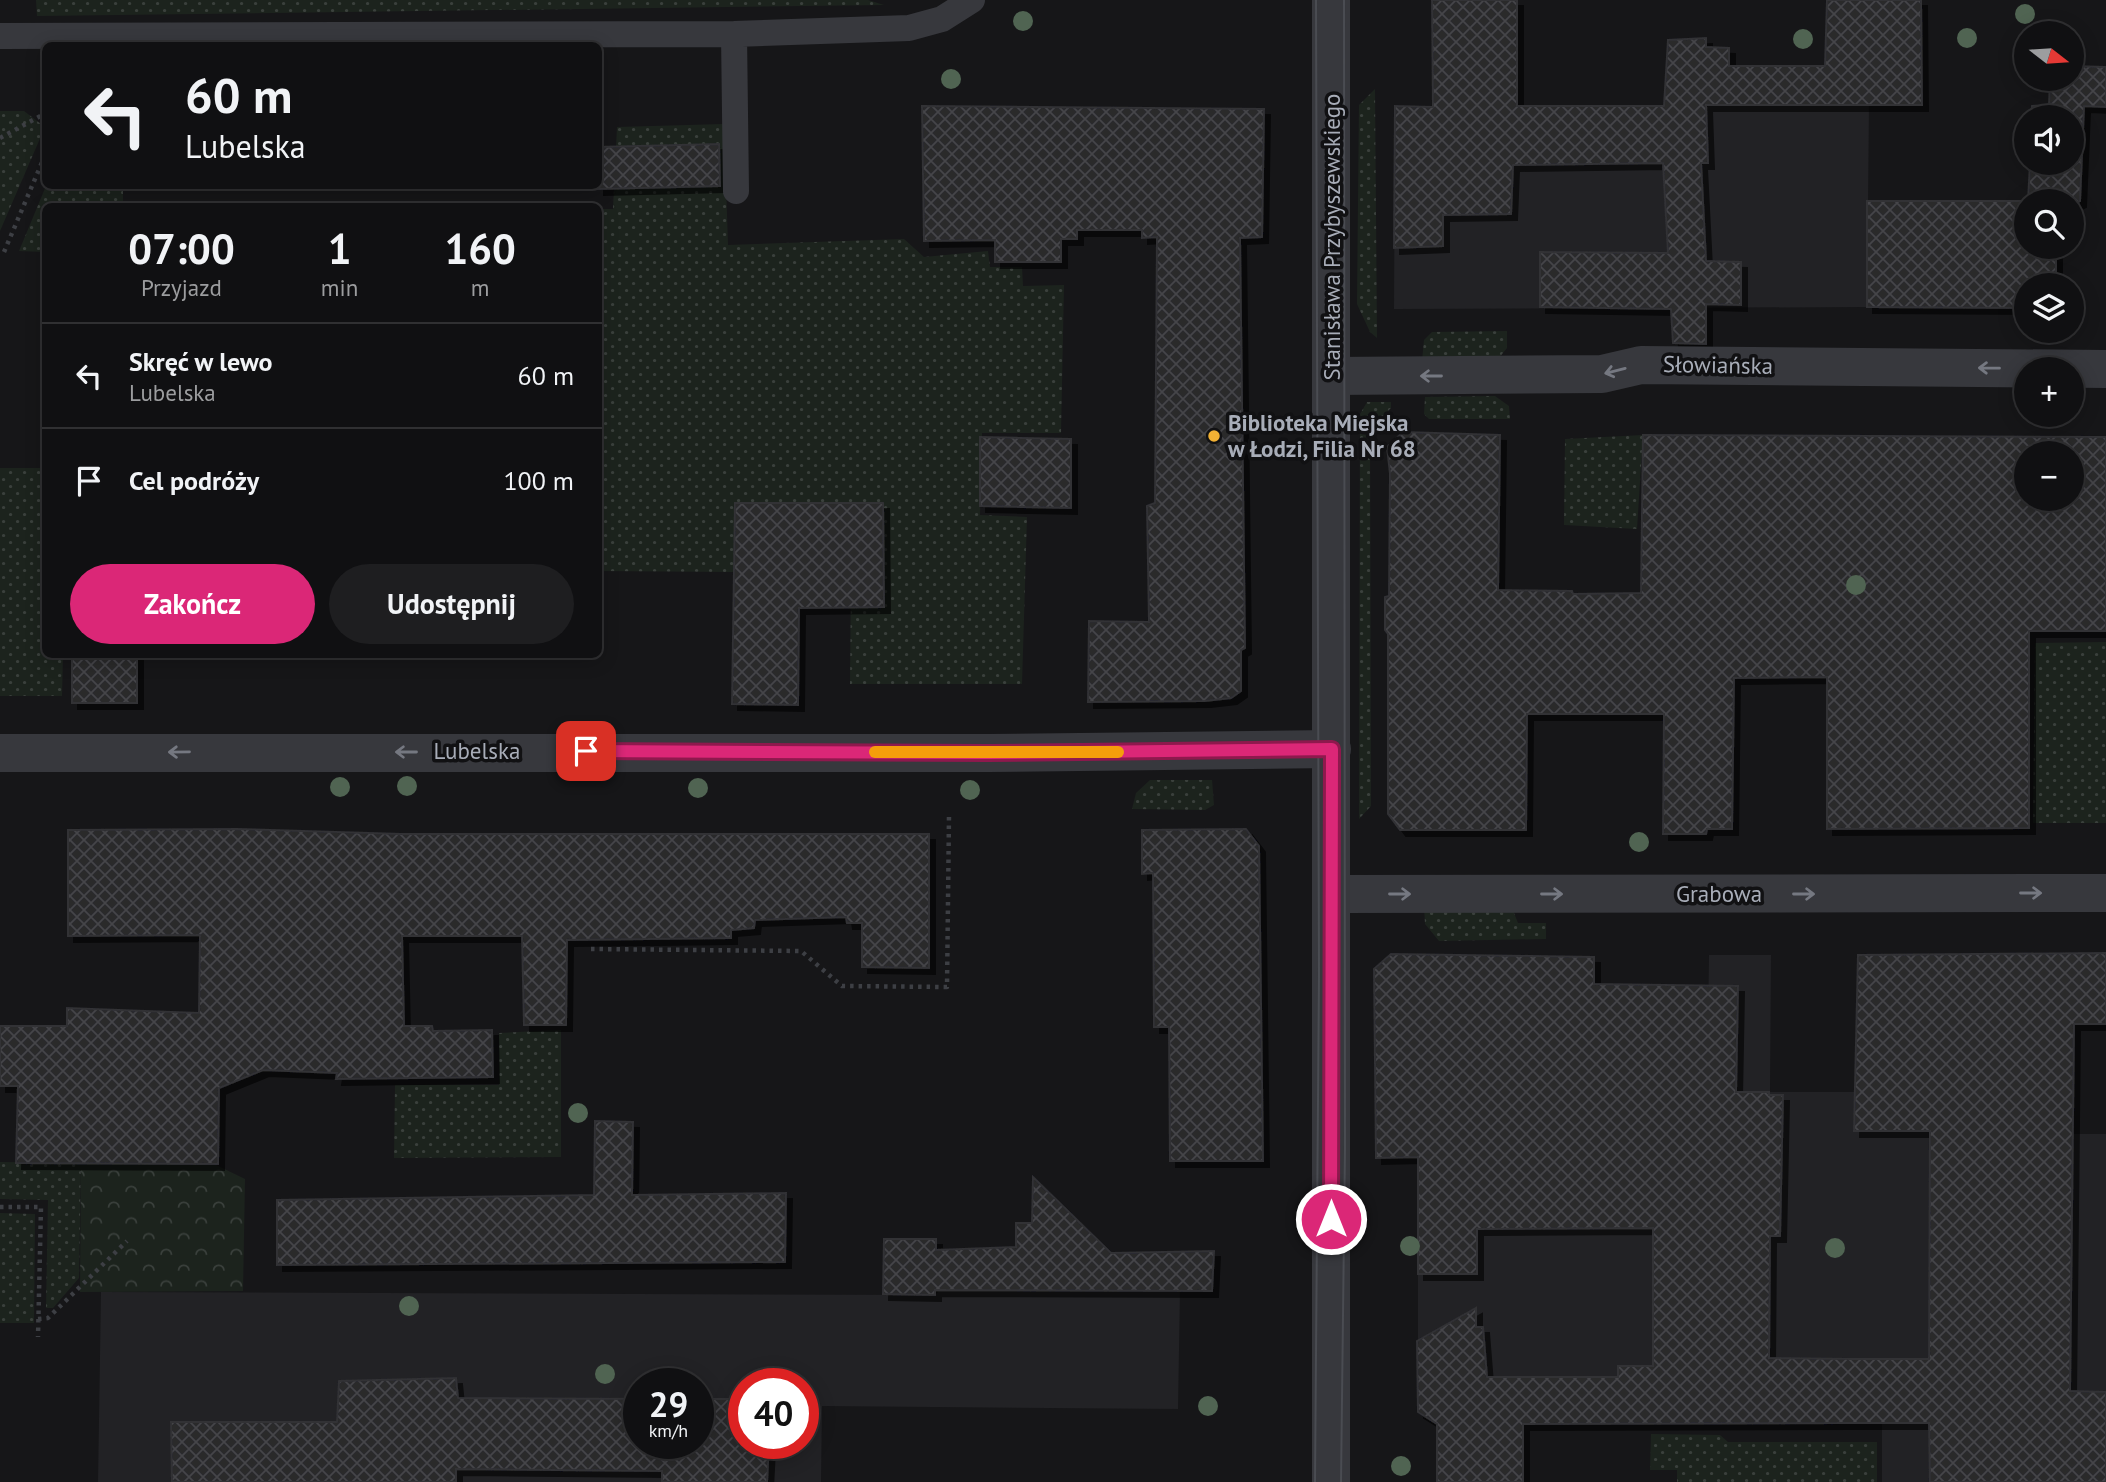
<!DOCTYPE html>
<html lang="pl">
<meta charset="utf-8">
<style>
:root{--surface:#101012;--page:#1e1e20;--text:#f1f3f6;--muted:#9c9d9f;--line:#303032;--accent:#db2777}
body{margin:0;font-family:"PT Sans",sans-serif;background:var(--page);color:var(--text);height:100vh;display:flex;flex-direction:column;font-size:26px;white-space:nowrap}
*{box-sizing:border-box;margin:0}
p{font-size:23px;color:var(--muted)}
.icon{flex:none;width:38px;height:38px;fill:none;stroke:currentColor;stroke-width:2;stroke-linecap:round;stroke-linejoin:round}
.map{position:relative;flex:1;overflow:hidden}
.details{position:absolute;left:42px;top:203px;width:560px;height:455px;display:flex;flex-direction:column;background:var(--surface);border-radius:10px;box-shadow:0 4px 18px #0003,0 0 0 2px var(--line)}
.details>*{flex:none}
.top-card{position:absolute;left:42px;top:42px;width:560px;height:147px;border-radius:10px;box-shadow:0 4px 18px #0003,0 0 0 2px var(--line);background:#101012;color:var(--text);overflow:hidden}
.needle{width:46px;rotate:107deg}
.buttons{position:absolute;left:2014px;top:21px;display:grid;gap:14px}
.buttons a{display:grid;place-items:center;width:70px;height:70px;border-radius:50%;background:var(--surface);box-shadow:0 4px 18px #0003,0 0 0 2px var(--line);font-size:35px}
.speed{position:absolute;left:623px;top:1368px;display:flex;gap:14px;font-size:35px;font-weight:700;text-align:center}
.speed>*{display:grid;place-content:center;width:91px;height:91px;border-radius:50%;background:var(--surface);box-shadow:0 4px 18px #0003,0 0 0 2px var(--line);line-height:1}
.speed small{font-size:18px;font-weight:400}
.speed .limit{border:10px solid #d22;background:#fff;color:#111}
.pin{position:absolute;display:grid;place-items:center;width:60px;height:60px;color:#fff;margin:-30px;border-radius:14px;box-shadow:0 4px 10px #0006}
.me{position:absolute;width:77px;margin:-38px;rotate:0deg;stroke-linejoin:round;filter:drop-shadow(0 0 5px #0008)}
.turn{display:flex;align-items:center;gap:24px;height:147px;padding:0 28px;font-size:32px}
.turn .icon{width:91px;height:91px;stroke-width:2.5}
.turn b{display:block;font-size:49px;line-height:60px}
.eta{display:flex;justify-content:space-evenly;align-items:center;height:119px;text-align:center}
.eta b{font-size:42px;font-weight:600;line-height:49px}
.cta{display:flex;gap:14px;margin-top:auto;padding:14px 28px}
.cta a{flex:1;height:80px;border-radius:42px;background:var(--accent);color:#fff;font-size:28px;font-weight:600;line-height:80px;text-align:center}
.cta a+a{background:var(--page);color:var(--text)}
ul{padding:0;list-style:none}
li{display:flex;align-items:center;gap:21px;height:105px;padding:0 28px;border-top:2px solid var(--line)}
li div{flex:1}
li b{display:block;font-size:26px}
li em{font-style:normal}
.map>svg:first-child{display:block}
</style>
<div class="map">
<svg width="2106" height="1482" viewBox="0 0 2106 1482">
<defs>
<pattern id="grass-dots" width="8" height="8" patternUnits="userSpaceOnUse" patternTransform="scale(1.75)"><rect width="8" height="8" fill="#1c231d"/><path d="M2 2h.1M6 6h.1" fill="none" stroke="#3a403c" stroke-width="1.8" stroke-linecap="round"/></pattern>
<pattern id="park-crowns" width="20" height="18" patternUnits="userSpaceOnUse" patternTransform="scale(1.75)"><rect width="20" height="18" fill="#1c231d"/><path d="M2 6a3 3 0 1 1 6 0M12 15a3 3 0 1 1 6 0" fill="none" stroke="#3a403c"/></pattern>
<pattern id="building-cross-hatch" width="8" height="8" patternUnits="userSpaceOnUse" patternTransform="scale(1.75)"><rect width="8" height="8" fill="#29292c"/><path d="M0 0l8 8M0 8l8-8" fill="none" stroke="#454548"/></pattern>
<filter id="shadow"><feDropShadow dx="6" dy="6" stdDeviation="0" flood-color="#0009"/></filter>
</defs>
<rect width="100%" height="100%" fill="#161618"/>
<!-- built -->
<path fill="#222225" fill-rule="evenodd" d="M 1869,105 L 1867,307 L 1394,309 L 1395,106 Z
M 1709,955 L 1771,955 L 1770,1092 L 1898,1092 L 2073,1134 L 2106,1134 L 2106,1482 L 1882,1482 L 1882,1424 L 1878,1423 L 1437,1424 L 1418,1412 L 1418,1157 L 1487,1156 L 1707,1092 Z
M 940,1290 L 1180,1291 L 1178,1409 L 822,1406 L 821,1482 L 98,1482 L 101,1292 L 935,1295 ZM 639,1384 L 698,1384 L 698,1444 L 639,1444 ZM 744,1384 L 803,1384 L 803,1444 L 744,1444 Z"/>
<!-- grass -->
<path fill="url(#grass-dots)" d="M 36,0 L 868,0 L 884,5 L 37,16 Z
M 1375,89 L 1377,338 L 1370,332 L 1357,304 L 1359,105 Z
M 0,111 L 24,111 L 45,127 L 0,231 Z
M 724,124 L 728,245 L 904,239 L 924,257 L 988,251 L 990,267 L 1022,267 L 1023,286 L 1064,285 L 1061,433 L 982,433 L 980,515 L 1027,517 L 1022,684 L 850,684 L 851,573 L 599,571 L 598,209 L 613,209 L 617,127 Z
M 46,186 L 123,186 L 123,204 L 129,206 L 46,206 L 45,252 L 19,251 Z
M 1507,331 L 1507,348 L 1498,359 L 1422,361 L 1424,340 L 1432,332 Z
M 1495,396 L 1509,406 L 1510,419 L 1429,419 L 1424,414 L 1425,397 Z
M 1367,402 L 1391,402 L 1391,408 L 1370,429 L 1371,806 L 1359,819 L 1360,414 Z
M 1643,435 L 1637,529 L 1564,525 L 1565,439 Z
M 0,468 L 45,468 L 46,654 L 63,655 L 62,696 L 0,696 Z
M 2106,642 L 2106,823 L 2033,823 L 2035,643 Z
M 1150,780 L 1212,780 L 1214,805 L 1205,810 L 1132,809 L 1136,793 Z
M 1424,906 L 1512,908 L 1518,923 L 1546,923 L 1546,939 L 1439,941 L 1425,924 Z
M 561,1030 L 561,1157 L 394,1158 L 395,1085 L 499,1085 L 499,1033 Z
M 0,1162 L 81,1163 L 79,1278 L 53,1308 L 46,1308 L 48,1200 L 0,1199 Z
M 0,1213 L 35,1214 L 34,1323 L 0,1323 Z
M 1651,1434 L 1720,1435 L 1728,1442 L 1877,1442 L 1877,1482 L 1677,1482 L 1677,1470 L 1650,1470 Z"/>
<!-- park -->
<path fill="url(#park-crowns)" d="M 81,1163 L 214,1164 L 245,1179 L 243,1291 L 80,1292 Z"/>
<!-- building -->
<path fill="url(#building-cross-hatch)" stroke="#303034" stroke-width="2" fill-rule="evenodd" filter="url(#shadow)" d="M 1432,0 L 1517,0 L 1517,106 L 1664,106 L 1668,40 L 1706,38 L 1706,47 L 1729,48 L 1729,66 L 1825,66 L 1827,0 L 1921,0 L 1922,105 L 1706,105 L 1708,163 L 1701,163 L 1706,261 L 1741,262 L 1741,305 L 1706,304 L 1706,344 L 1673,343 L 1671,309 L 1540,307 L 1540,252 L 1668,253 L 1663,163 L 1513,165 L 1511,214 L 1443,215 L 1443,246 L 1394,248 L 1395,106 L 1433,107 Z
M 2072,66 L 2106,67 L 2106,107 L 2084,106 L 2080,201 L 2072,205 L 2072,201 L 2026,201 L 2026,247 L 2056,247 L 2056,285 L 2026,285 L 2026,308 L 1867,307 L 1867,201 L 2028,201 L 2030,163 L 2072,163 L 2072,117 L 2031,117 L 2032,106 L 2049,105 L 2050,79 L 2072,79 Z
M 922,106 L 1264,109 L 1262,237 L 1240,238 L 1245,648 L 1241,650 L 1241,691 L 1231,698 L 1205,701 L 1088,702 L 1089,621 L 1149,622 L 1147,506 L 1155,503 L 1157,237 L 1142,238 L 1142,230 L 1077,230 L 1077,239 L 1061,239 L 1061,262 L 995,262 L 995,240 L 924,241 Z
M 719,144 L 720,186 L 598,189 L 598,147 Z
M 1403,432 L 1500,435 L 1498,590 L 1572,591 L 1573,594 L 1641,593 L 1643,435 L 2106,437 L 2106,631 L 2029,631 L 2029,828 L 1827,829 L 1827,677 L 1734,678 L 1732,829 L 1707,829 L 1706,834 L 1663,834 L 1664,714 L 1527,714 L 1526,830 L 1400,830 L 1388,814 L 1388,634 L 1385,630 L 1385,597 L 1389,596 L 1390,474 L 1387,447 ZM 2026,453 L 2072,453 L 2072,499 L 2026,499 Z
M 980,437 L 1071,439 L 1071,508 L 980,506 Z
M 735,503 L 883,503 L 884,607 L 799,608 L 798,705 L 732,704 Z
M 72,654 L 137,654 L 137,703 L 72,703 Z
M 237,829 L 402,834 L 929,834 L 929,968 L 862,967 L 862,923 L 847,923 L 846,917 L 755,920 L 754,928 L 731,930 L 731,938 L 567,940 L 566,1025 L 524,1025 L 522,936 L 402,936 L 404,1026 L 432,1026 L 433,1031 L 492,1030 L 493,1077 L 336,1079 L 337,1073 L 263,1070 L 219,1088 L 218,1164 L 16,1163 L 18,1086 L 0,1086 L 0,1026 L 67,1026 L 67,1008 L 199,1013 L 200,935 L 68,936 L 68,830 Z
M 1246,829 L 1259,846 L 1263,1161 L 1170,1161 L 1169,1027 L 1154,1027 L 1153,873 L 1142,874 L 1142,830 Z
M 2106,953 L 2106,1024 L 2074,1024 L 2070,1391 L 2106,1392 L 2106,1482 L 1930,1482 L 1929,1423 L 1848,1423 L 1523,1424 L 1523,1482 L 1437,1482 L 1437,1424 L 1418,1412 L 1417,1341 L 1476,1308 L 1476,1327 L 1483,1327 L 1487,1377 L 1618,1377 L 1618,1366 L 1653,1366 L 1653,1228 L 1477,1229 L 1477,1274 L 1418,1274 L 1418,1157 L 1376,1158 L 1374,969 L 1391,954 L 1594,957 L 1594,984 L 1738,986 L 1736,1092 L 1769,1092 L 1769,1095 L 1783,1095 L 1780,1236 L 1770,1236 L 1769,1358 L 1848,1359 L 1929,1359 L 1930,1131 L 1854,1131 L 1858,955 Z
M 595,1121 L 633,1122 L 632,1195 L 786,1193 L 785,1262 L 277,1265 L 277,1200 L 594,1195 Z
M 1033,1177 L 1111,1253 L 1214,1251 L 1212,1291 L 935,1290 L 935,1295 L 883,1294 L 884,1239 L 936,1239 L 936,1250 L 1016,1247 L 1016,1223 L 1032,1223 Z
M 456,1378 L 458,1398 L 639,1399 L 639,1444 L 698,1444 L 698,1399 L 744,1399 L 744,1444 L 769,1444 L 767,1482 L 662,1482 L 662,1471 L 456,1469 L 456,1482 L 172,1482 L 171,1422 L 337,1422 L 339,1381 Z"/>
<g fill="none" stroke-linecap="round" stroke-linejoin="round">
<!-- path -->
<path stroke="#3d3f44" stroke-width="4.5" stroke-dasharray="3.5 5" stroke-linecap="butt" d="M 0,138 L 46,113
M 4,252 L 46,153
M 591,949 L 801,951 L 842,986 L 947,987 L 949,815
M 0,1207 L 41,1207 L 38,1337
M 38,1319 L 48,1318 L 127,1241"/>
<!-- service -->
<path stroke="#37383d" stroke-width="26" d="M 734,34 L 736,191
M 0,36 L 734,34 L 909,28 L 942,19 L 972,0"/>
<!-- minor -->
<path stroke="#37383d" stroke-width="38" d="M 1332,376 L 1602,374 L 1641,365 L 2106,369
M 0,753 L 988,753 L 1332,749
M 1331,894 L 2106,893"/>
<!-- tertiary -->
<path stroke="#37383d" stroke-width="38" d="M 1331,1482 L 1331,0"/>
<!-- tram -->
<path stroke="#4a4c52" stroke-width="2" d="M 1315,1482 L 1319,975 L 1316,0
M 1341,1482 L 1345,1149 L 1344,0"/>
</g>
<!-- trees -->
<g fill="#506452">
<circle cx="2025" cy="14" r="10"/>
<circle cx="1023" cy="21" r="10"/>
<circle cx="1967" cy="38" r="10"/>
<circle cx="1803" cy="39" r="10"/>
<circle cx="951" cy="79" r="10"/>
<circle cx="1856" cy="585" r="10"/>
<circle cx="407" cy="786" r="10"/>
<circle cx="340" cy="787" r="10"/>
<circle cx="698" cy="788" r="10"/>
<circle cx="970" cy="790" r="10"/>
<circle cx="1639" cy="842" r="10"/>
<circle cx="578" cy="1113" r="10"/>
<circle cx="1410" cy="1246" r="10"/>
<circle cx="1835" cy="1248" r="10"/>
<circle cx="409" cy="1306" r="10"/>
<circle cx="605" cy="1374" r="10"/>
<circle cx="1208" cy="1406" r="10"/>
<circle cx="1401" cy="1466" r="10"/>
</g>
<!-- one-way arrows -->
<defs><path id="oneway-shaft" d="M-6 0H5M1.5-3L5.5 0L1.5 3" fill="none" stroke-width="1.6" stroke-linecap="round" stroke-linejoin="round" transform="scale(1.75)"/></defs>
<g stroke="#757881">
<use href="#oneway-shaft" transform="translate(1989 368) rotate(-179)"/>
<use href="#oneway-shaft" transform="translate(1615 371) rotate(166)"/>
<use href="#oneway-shaft" transform="translate(1431 376) rotate(180)"/>
<use href="#oneway-shaft" transform="translate(179 752) rotate(179)"/>
<use href="#oneway-shaft" transform="translate(406 752) rotate(180)"/>
<use href="#oneway-shaft" transform="translate(2031 893)"/>
<use href="#oneway-shaft" transform="translate(1400 894)"/>
<use href="#oneway-shaft" transform="translate(1552 894)"/>
<use href="#oneway-shaft" transform="translate(1804 894)"/>
</g>
<g fill="none" stroke-linecap="round" stroke-linejoin="round">
<defs>
<path id="route" d="M 586,751 L 988,753 L 1332,749 L 1331,1219"/>
</defs>
<!-- route casing -->
<use href="#route" stroke="#8e194d" stroke-width="18"/>
<!-- route -->
<use href="#route" stroke="#db2777" stroke-width="12"/>
<!-- slow -->
<path stroke="#f59e0b" stroke-width="12" d="M 875,752 L 1118,752"/>
</g>
<!-- markers -->
<circle fill="#f2b134" stroke="#111113" stroke-width="2.5" cx="1214" cy="436" r="7"/>
<g text-anchor="middle" stroke-width="7" stroke-linejoin="round" paint-order="stroke">
<!-- street labels -->
<g font-size="23" fill="#a8adb8" stroke="#111113">
<text transform="translate(1332 237) rotate(-90)" y="8">Stanisława Przybyszewskiego</text>
<text transform="translate(1718 365) rotate(1)" y="8">Słowiańska</text>
<text x="477" y="759">Lubelska</text>
<text x="1719" y="902">Grabowa</text>
</g>
<!-- poi labels -->
<g font-size="23" font-weight="bold" fill="#a8adb8" stroke="#111113" text-anchor="start">
<text x="1228" y="431">Biblioteka Miejska<tspan x="1228" dy="26">w Łodzi, Filia Nr 68</tspan></text>
</g>
</g>
</svg>
<div class="buttons">
<a><svg class="needle" viewBox="-14 -14 28 28"><path d="M0-13l5 13h-10z" fill="#e53935"/><path d="M0 13l5-13h-10z" fill="#9c9d9f"/></svg></a>
<a><svg class="icon" aria-label="sound" viewBox="0 0 24 24"><path d="M4 9h4l5-4v14l-5-4H4zM17 9q2 3 0 6"/></svg></a>
<a><svg class="icon" aria-label="search" viewBox="0 0 24 24"><circle cx="10" cy="10" r="6"/><path d="M15 15l6 6"/></svg></a>
<a><svg class="icon" aria-label="layers" viewBox="0 0 24 24"><path d="M12 4l9 5-9 5-9-5zM3 14l9 5 9-5"/></svg></a>
<a>+</a>
<a>−</a>
</div>
<div class="speed"><div>29<small>km/h</small></div><div class="limit">40</div></div>
<div class="pin" style="left:586px;top:751px;background:#d93025"><svg class="icon" aria-label="arrive" viewBox="0 0 24 24"><path d="M6 21V4h12l-3 4 3 4H6"/></svg></div>
<svg class="me" style="left:1331px;top:1219px" viewBox="-20 -20 40 40"><circle r="17" fill="#db2777" stroke="#fff" stroke-width="3"/><path d="M0-11L8 9 0 5-8 9z" fill="#fff"/></svg>
<div class="top-card">
<div class="turn"><svg class="icon" aria-label="left" viewBox="0 0 24 24"><path d="M17 20v-9H6M10 6l-5 5 5 5"/></svg><div><b>60 m</b>Lubelska</div></div>
</div>
<section class="details">
<div class="eta">
<div><b>07:00</b><p>Przyjazd</p></div>
<div><b>1</b><p>min</p></div>
<div><b>160</b><p>m</p></div>
</div>
<ul>
<li><svg class="icon" aria-label="left" viewBox="0 0 24 24"><path d="M17 20v-9H6M10 6l-5 5 5 5"/></svg><div><b>Skręć w lewo</b><p>Lubelska</p></div><em>60 m</em></li>
<li><svg class="icon" aria-label="arrive" viewBox="0 0 24 24"><path d="M6 21V4h12l-3 4 3 4H6"/></svg><div><b>Cel podróży</b></div><em>100 m</em></li>
</ul>
<div class="cta"><a>Zakończ</a><a>Udostępnij</a></div>
</section>
</div>
